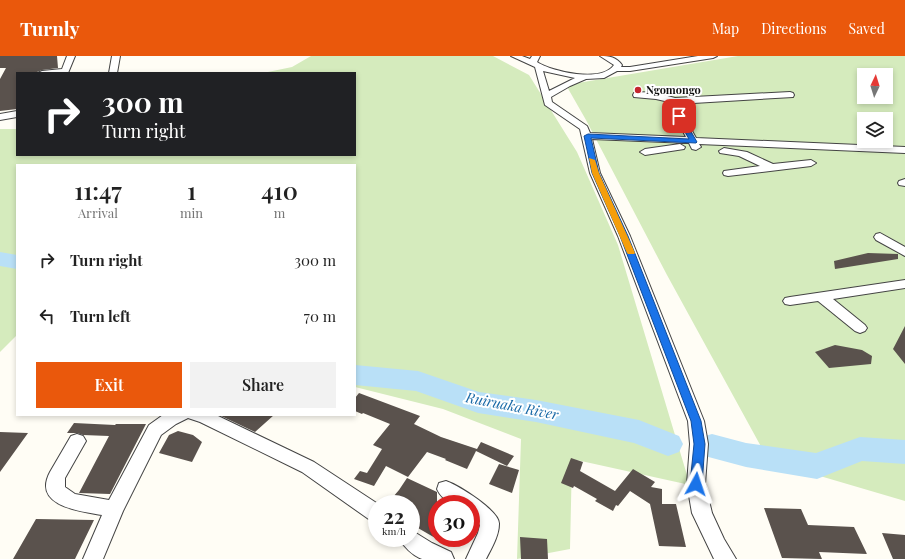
<!DOCTYPE html>
<style>
:root{--surface:#fff;--page:#f2f2f2;--text:#222;--muted:#767676;--accent:#ea580c}
body{margin:0;font-family:"Playfair Display",serif;background:var(--page);color:var(--text);height:100vh;display:flex;flex-direction:column;font-size:15px;white-space:nowrap}
*{box-sizing:border-box;margin:0}
p{font-size:13px;color:var(--muted)}
.icon{flex:none;width:22px;height:22px;fill:none;stroke:currentColor;stroke-width:2;stroke-linecap:round;stroke-linejoin:round}
.map{position:relative;flex:1;overflow:hidden}
.side{position:absolute;left:16px;top:108px;width:340px;height:252px;display:flex;flex-direction:column;background:var(--surface);border-radius:0px;box-shadow:0 2px 6px #0003}
.side>*{flex:none}
.guide{position:absolute;left:16px;top:16px;width:340px;height:84px;border-radius:0px;box-shadow:0 2px 6px #0003;background:#202124;color:#fff;overflow:hidden}
.needle{width:26px;rotate:4deg}
.buttons{position:absolute;left:857px;top:12px;display:grid;gap:8px}
.buttons a{display:grid;place-items:center;width:36px;height:36px;border-radius:0px;background:var(--surface);box-shadow:0 2px 6px #0003;font-size:20px}
.speed{position:absolute;left:368px;top:439px;display:flex;gap:8px;font-size:20px;font-weight:700;text-align:center}
.speed>*{display:grid;place-content:center;width:52px;height:52px;border-radius:50%;background:var(--surface);box-shadow:0 2px 6px #0003;line-height:1}
.speed small{font-size:10px;font-weight:400}
.speed .limit{border:6px solid #d22;background:#fff;color:#111}
.pin{position:absolute;display:grid;place-items:center;width:34px;height:34px;color:#fff;margin:-17px;border-radius:8px;box-shadow:0 2px 6px #0006}
.me{position:absolute;width:44px;margin:-22px;rotate:5deg;stroke-linejoin:round;filter:drop-shadow(0 0 3px #0008)}
.turn{display:flex;align-items:center;gap:14px;height:84px;padding:0 20px;font-size:18px}
.turn .icon{width:52px;height:52px;stroke-width:2.5}
.turn b{display:block;font-size:28px;line-height:34px}
.eta{display:flex;justify-content:space-evenly;align-items:center;height:68px;text-align:center}
.eta b{font-size:24px;font-weight:600;line-height:28px}
.action{display:flex;gap:8px;margin-top:auto;padding:8px 20px}
.action a{flex:1;height:46px;border-radius:0px;background:var(--accent);color:#fff;font-size:16px;font-weight:600;line-height:46px;text-align:center}
.action a+a{background:var(--page);color:var(--text)}
ul{padding:0;list-style:none}
li{display:flex;align-items:center;gap:12px;height:56px;padding:0 20px}
li div{flex:1}
li b{display:block;font-size:15px}
li em{font-style:normal}
header{display:flex;align-items:center;gap:24px;box-sizing:border-box;height:56px;padding:0 20px;background:var(--accent);color:#fff}
header strong{font-size:19px}
nav{display:flex;gap:22px;margin-inline-start:auto;font-size:14px}
.map>svg:first-child{display:block}
</style>
<header>
<strong>Turnly</strong>
<nav><a>Map</a><a>Directions</a><a>Saved</a></nav>
</header>
<div class="map">
<svg width="905" height="503" viewBox="0 0 905 503">
<rect width="100%" height="100%" fill="#fffdf5"/>
<!-- green -->
<path fill="#d5ebbd" fill-rule="evenodd" d="M 311,0 L 493,0 L 529,19 L 577,96 L 618,189 L 690,429 L 572,403 L 570,493 L 517,503 L 521,383 L 443,353 L 355,331 L 355,109 L 17,109 L 17,279 L 0,296 L 0,73 L 17,73 L 17,99 L 355,99 L 355,17 L 263,17 L 292,11 Z
M 738,0 L 905,0 L 905,445 L 769,405 L 667,219 L 586,64 L 566,29 ZM 864,19 L 886,19 L 886,41 L 864,41 ZM 864,63 L 886,63 L 886,85 L 864,85 Z"/>
<g fill="none" stroke-linecap="round" stroke-linejoin="round">
<!-- river -->
<path fill="#b9e0f7" fill-rule="evenodd" d="M 0,196 L 17,199 L 17,213 L 0,210 Z
M 355,309 L 418,315 L 479,336 L 536,344 L 639,364 L 679,380 L 683,388 L 679,396 L 668,400 L 634,387 L 536,366 L 478,357 L 416,335 L 355,329 Z
M 712,378 L 746,387 L 816,397 L 860,381 L 905,384 L 905,408 L 862,405 L 817,423 L 746,411 L 701,399 L 697,390 L 701,381 Z"/>
</g>
<!-- building -->
<path fill="#5a524d" d="M 0,0 L 57,0 L 58,12 L 42,14 L 37,16 L 17,17 L 17,53 L 0,55 L 0,23 L 6,12 L 0,12 Z
M 868,197 L 898,198 L 898,203 L 835,213 L 834,205 Z
M 905,270 L 905,308 L 893,293 Z
M 835,289 L 862,294 L 872,300 L 871,308 L 829,312 L 815,296 Z
M 359,337 L 420,360 L 414,368 L 441,381 L 477,393 L 481,386 L 514,400 L 507,410 L 476,395 L 467,413 L 445,404 L 446,403 L 427,396 L 408,421 L 386,410 L 374,430 L 354,423 L 360,415 L 367,417 L 382,393 L 373,389 L 390,368 L 363,357 L 362,358 L 355,355 L 355,342 Z
M 219,359 L 274,359 L 255,376 Z
M 74,367 L 115,369 L 116,368 L 146,368 L 110,438 L 79,437 L 109,380 L 83,379 L 77,377 L 67,377 Z
M 178,375 L 193,379 L 202,386 L 192,406 L 159,397 L 169,379 Z
M 0,376 L 28,377 L 0,416 Z
M 571,402 L 583,406 L 580,415 L 615,435 L 633,413 L 655,426 L 651,431 L 662,433 L 662,448 L 676,448 L 686,491 L 659,490 L 650,448 L 630,435 L 618,450 L 616,449 L 613,455 L 595,445 L 597,443 L 574,430 L 573,432 L 561,427 Z
M 499,408 L 519,414 L 512,437 L 489,428 Z
M 407,422 L 437,436 L 437,483 L 411,468 L 411,448 L 387,448 L 399,434 Z
M 764,452 L 801,453 L 808,469 L 854,471 L 867,498 L 819,496 L 822,503 L 782,502 Z
M 36,463 L 94,464 L 75,503 L 13,503 Z
M 882,477 L 905,479 L 905,503 L 893,503 Z
M 520,481 L 547,483 L 548,503 L 521,503 Z"/>
<g fill="none" stroke-linecap="round" stroke-linejoin="round">
<defs>
<path id="minor" d="M 67,0 L 75,0 L 68,17 L 38,17 L 42,15 L 62,13 Z
M 112,0 L 120,0 L 117,17 L 109,17 Z
M 511,0 L 522,0 L 530,3 L 532,0 L 540,0 L 537,6 C 553,16 601,27 614,9 L 600,0 C 610,0 616,1 622,9 L 621,11 L 630,11 L 698,0 L 717,0 L 713,2 L 630,15 L 617,15 L 604,22 L 586,23 L 570,30 L 551,41 L 552,46 L 587,70 L 590,77 L 686,81 L 668,48 L 669,46 L 656,43 L 634,41 L 633,39 L 634,37 L 637,36 L 656,37 L 675,42 L 790,36 L 793,37 L 794,39 L 793,41 L 677,48 L 696,82 L 905,91 L 905,97 L 699,88 L 701,91 L 696,94 L 692,93 L 689,87 L 592,83 L 600,117 L 630,180 L 704,365 L 708,388 L 705,428 L 712,457 L 724,483 L 736,503 L 714,503 L 692,457 L 687,428 L 690,388 L 688,365 L 618,180 L 590,117 L 580,73 L 545,49 L 535,11 ZM 543,15 L 575,22 L 549,35 Z
M 17,55 L 17,61 L 0,64 L 0,58 Z
M 680,88 L 685,91 L 684,93 L 645,99 L 640,96 L 645,93 Z
M 724,92 L 747,96 L 773,108 L 811,104 L 816,107 L 811,110 L 728,120 L 724,119 L 723,117 L 724,115 L 760,110 L 739,100 L 720,97 L 719,95 Z
M 905,123 L 905,130 L 899,129 L 898,127 L 899,125 Z
M 880,177 L 905,191 L 905,200 L 876,184 L 874,181 L 876,178 Z
M 905,224 L 905,232 L 833,243 L 865,269 L 867,272 L 865,275 L 860,277 L 855,275 L 818,245 L 790,249 L 785,248 L 783,245 L 785,242 L 790,241 Z
M 163,359 L 216,359 L 314,406 L 378,448 L 377,466 L 370,464 L 302,416 L 200,366 L 188,362 L 176,368 L 161,379 L 123,455 L 103,503 L 83,503 L 102,459 C 79,455 32,450 50,416 L 71,380 L 77,378 L 83,380 L 86,385 L 65,422 L 65,431 L 75,438 L 109,444 L 149,369 Z
M 446,425 C 458,429 500,455 499,468 C 499,480 491,493 486,503 L 466,503 L 478,477 L 480,469 L 471,461 L 471,448 C 456,448 444,448 437,433 L 439,427 Z
M 411,474 L 432,487 L 451,496 L 454,503 C 445,503 431,503 422,503 C 413,500 403,490 399,482 L 411,482 Z"/>
</defs>
<!-- minor casing -->
<use href="#minor" stroke="#444" stroke-width="2"/>
<!-- minor -->
<use href="#minor" fill="#fff" fill-rule="evenodd"/>
</g>
<!-- route -->
<path fill="#1a73e8" stroke="#114b97" d="M 677,59 L 682,60 L 697,86 L 696,87 L 591,82 L 599,117 L 628,180 L 701,365 L 705,388 L 702,428 L 700,431 L 696,433 L 692,431 L 690,428 L 694,388 L 691,365 L 620,180 L 592,117 L 584,80 L 588,78 L 689,83 L 676,60 Z"/>
<!-- slow -->
<path fill="#f59e0b" d="M 589,102 L 595,104 L 599,117 L 635,197 L 634,198 L 628,198 L 627,197 L 592,117 Z"/>
<!-- markers -->
<circle fill="#c4262e" stroke="#fff" stroke-width="1.5" cx="638" cy="34" r="4"/>
<g text-anchor="middle" stroke-width="4" stroke-linejoin="round" paint-order="stroke">
<!-- far-poi labels -->
<g font-size="11" font-weight="bold" fill="#111" stroke="#fff" text-anchor="start">
<text x="646" y="38">Ngomongo</text>
</g>
<!-- water labels -->
<g font-size="14" font-style="italic" fill="#1768a6" stroke="#fff">
<text transform="translate(512 350) rotate(11)" y="5">Ruiruaka River</text>
</g>
</g>
</svg>
<div class="buttons">
<a><svg class="needle" viewBox="-14 -14 28 28"><path d="M0-13l5 13h-10z" fill="#e53935"/><path d="M0 13l5-13h-10z" fill="#767676"/></svg></a>
<a><svg class="icon" aria-label="layers" viewBox="0 0 24 24"><path d="M12 4l9 5-9 5-9-5zM3 14l9 5 9-5"/></svg></a>
</div>
<div class="speed"><div>22<small>km/h</small></div><div class="limit">30</div></div>
<div class="pin" style="left:679px;top:60px;background:#d93025"><svg class="icon" aria-label="arrive" viewBox="0 0 24 24"><path d="M6 21V4h12l-3 4 3 4H6"/></svg></div>
<svg class="me" style="left:696px;top:428px" viewBox="-20 -20 40 40"><path d="M0-17L14 15 0 8-14 15z" fill="#1a73e8" stroke="#fff" stroke-width="4"/></svg>
<div class="guide">
<div class="turn"><svg class="icon" aria-label="right" viewBox="0 0 24 24"><path d="M7 20v-9h11M14 6l5 5-5 5"/></svg><div><b>300 m</b>Turn right</div></div>
</div>
<section class="side">
<div class="eta">
<div><b>11:47</b><p>Arrival</p></div>
<div><b>1</b><p>min</p></div>
<div><b>410</b><p>m</p></div>
</div>
<ul>
<li><svg class="icon" aria-label="right" viewBox="0 0 24 24"><path d="M7 20v-9h11M14 6l5 5-5 5"/></svg><div><b>Turn right</b></div><em>300 m</em></li>
<li><svg class="icon" aria-label="left" viewBox="0 0 24 24"><path d="M17 20v-9H6M10 6l-5 5 5 5"/></svg><div><b>Turn left</b></div><em>70 m</em></li>
</ul>
<div class="action"><a>Exit</a><a>Share</a></div>
</section>
</div>
